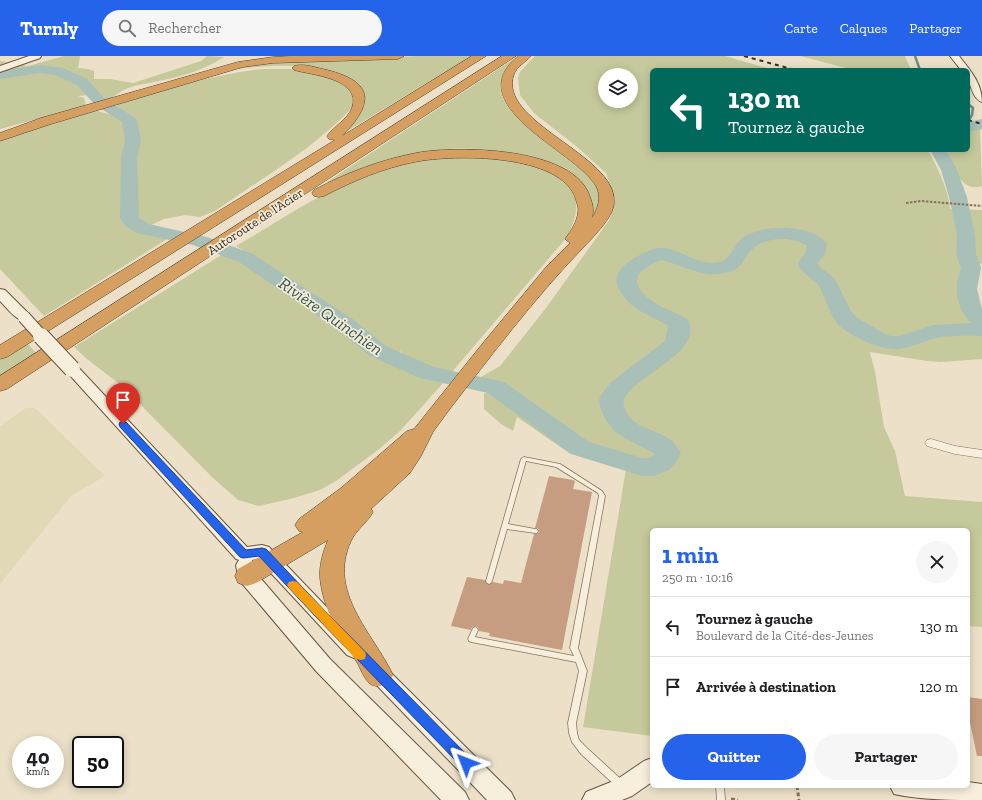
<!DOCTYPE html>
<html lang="fr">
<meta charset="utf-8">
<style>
:root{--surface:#fff;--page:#f6f6f6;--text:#202124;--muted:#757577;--line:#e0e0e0;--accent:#2563eb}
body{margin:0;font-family:"Zilla Slab",serif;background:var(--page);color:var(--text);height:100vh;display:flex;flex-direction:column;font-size:15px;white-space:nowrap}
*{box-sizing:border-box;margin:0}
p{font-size:13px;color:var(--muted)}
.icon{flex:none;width:22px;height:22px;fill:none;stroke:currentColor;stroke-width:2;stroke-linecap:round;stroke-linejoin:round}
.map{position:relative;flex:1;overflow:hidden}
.panel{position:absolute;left:650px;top:472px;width:320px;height:260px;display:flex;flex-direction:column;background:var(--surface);border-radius:6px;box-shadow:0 2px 10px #0003}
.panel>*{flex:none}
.hud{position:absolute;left:650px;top:12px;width:320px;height:84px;border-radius:6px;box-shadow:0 2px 10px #0003;background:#00695c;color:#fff;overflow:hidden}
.tools{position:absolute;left:598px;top:12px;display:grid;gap:8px}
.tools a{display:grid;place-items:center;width:40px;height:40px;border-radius:50%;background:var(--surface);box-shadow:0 2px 10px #0003;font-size:20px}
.speed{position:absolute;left:12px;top:680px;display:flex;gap:8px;font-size:20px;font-weight:700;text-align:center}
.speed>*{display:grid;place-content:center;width:52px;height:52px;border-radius:50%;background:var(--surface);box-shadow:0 2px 10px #0003;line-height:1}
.speed small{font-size:10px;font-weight:400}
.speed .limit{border:2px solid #111;border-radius:6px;background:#fff;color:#111}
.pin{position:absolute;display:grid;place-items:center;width:34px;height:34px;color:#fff;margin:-41px -17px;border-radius:50% 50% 50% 0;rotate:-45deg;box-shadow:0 0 4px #0007}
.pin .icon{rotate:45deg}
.me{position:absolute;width:44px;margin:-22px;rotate:315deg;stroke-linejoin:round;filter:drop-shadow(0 0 3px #0008)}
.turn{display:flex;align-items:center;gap:14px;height:84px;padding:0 12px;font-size:18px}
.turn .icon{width:52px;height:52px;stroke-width:2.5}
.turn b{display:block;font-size:28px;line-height:34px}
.round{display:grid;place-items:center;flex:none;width:42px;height:42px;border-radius:21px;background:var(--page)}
.overview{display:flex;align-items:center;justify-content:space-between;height:68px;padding:0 12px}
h1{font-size:24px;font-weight:700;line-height:30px;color:var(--accent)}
.button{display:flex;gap:8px;margin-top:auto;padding:8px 12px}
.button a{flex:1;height:46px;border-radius:24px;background:var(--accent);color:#fff;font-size:16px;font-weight:700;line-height:46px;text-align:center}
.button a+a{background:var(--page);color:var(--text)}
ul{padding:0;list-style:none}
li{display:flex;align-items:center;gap:12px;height:60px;padding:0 12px;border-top:1px solid var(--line)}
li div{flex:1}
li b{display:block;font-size:15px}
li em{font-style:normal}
header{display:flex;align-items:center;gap:24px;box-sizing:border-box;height:56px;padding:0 20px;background:var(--accent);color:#fff}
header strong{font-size:19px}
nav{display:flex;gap:22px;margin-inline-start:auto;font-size:14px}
.search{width:280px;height:36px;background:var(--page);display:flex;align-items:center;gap:10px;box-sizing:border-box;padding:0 14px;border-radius:22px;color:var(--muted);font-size:15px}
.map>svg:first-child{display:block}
</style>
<header>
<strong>Turnly</strong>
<div class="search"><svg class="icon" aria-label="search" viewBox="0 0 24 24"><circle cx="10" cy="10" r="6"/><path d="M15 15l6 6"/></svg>Rechercher</div>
<nav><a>Carte</a><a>Calques</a><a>Partager</a></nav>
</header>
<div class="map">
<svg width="982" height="744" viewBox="0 0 982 744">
<rect width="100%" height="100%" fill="#ece1c8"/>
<!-- farmland -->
<path fill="#e1d9b6" d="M 26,352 L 35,352 L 105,420 L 71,440 L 0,528 L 0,370 Z"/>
<!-- green -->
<path fill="#c5c99c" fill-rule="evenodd" d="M 64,0 L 80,0 L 78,12 L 88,13 L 94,15 L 94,23 L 110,23 L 133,27 L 201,5 L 207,0 L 224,1 C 203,15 179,21 154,26 C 145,28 133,29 124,34 C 114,39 108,47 96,43 L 96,38 L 78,40 L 84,42 L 86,50 L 0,73 L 0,5 L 28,10 Z
M 420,0 L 471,0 L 349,74 L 346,74 C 398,26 331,12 292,10 C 274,9 255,11 236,13 L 253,8 Z
M 535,0 L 725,0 L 774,14 L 652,14 L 652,94 L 928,94 C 937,111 949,135 950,153 L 982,154 L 982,207 C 962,223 980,241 982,259 C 982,273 982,289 982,303 L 941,306 L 927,305 L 870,296 L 875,316 L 884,371 L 895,395 L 905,440 L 982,446 L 982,571 L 968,570 L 968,474 L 652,474 L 652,680 L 583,671 L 626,413 L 569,397 L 517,361 L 513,375 L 501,368 L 484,353 L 484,338 L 500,328 L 479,322 L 500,310 L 546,252 L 610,163 L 615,142 L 606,117 L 576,90 L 534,57 L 520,39 L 518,22 L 520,16 ZM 605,19 L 631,19 L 631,45 L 605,45 Z
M 800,0 L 905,0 L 911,14 L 854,14 Z
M 512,4 L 514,4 C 505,14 497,27 502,40 C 511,68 575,100 594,125 C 598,130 599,137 601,142 L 595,159 L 591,158 C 589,127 578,124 552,112 C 544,108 536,103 527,101 C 499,93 456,89 428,96 C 395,105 362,117 330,127 L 327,126 Z
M 263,13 L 290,13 L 326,19 L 349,31 L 352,38 L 352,52 C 312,94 262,122 215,155 L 200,161 L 185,159 L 164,163 L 140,174 L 172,180 L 44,260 L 0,213 L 0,82 L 97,55 L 120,61 L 129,58 L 116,54 L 118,48 C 165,34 213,18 263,13 Z
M 968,68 L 980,73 L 982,130 C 963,137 956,114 946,104 C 942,100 937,97 932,94 L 968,94 Z
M 464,99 C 494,102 573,106 576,148 C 577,159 572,170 568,180 L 451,317 C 429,314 416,311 400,295 L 395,306 L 445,325 L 400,375 L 378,394 L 336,425 L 320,434 L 294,442 L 259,450 L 238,444 L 213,422 L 122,330 L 87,303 L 74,291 L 223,198 L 238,202 L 261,217 L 279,215 L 236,190 C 281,164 326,132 376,116 C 405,107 434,103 464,99 Z
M 27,287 L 38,299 L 0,322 L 0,304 Z"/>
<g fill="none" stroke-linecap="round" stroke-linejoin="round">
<!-- stream -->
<path stroke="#708e86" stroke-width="2.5" d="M 915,0 L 920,14
M 968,48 L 973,52 L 972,59 L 968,65"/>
<!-- river -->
<path fill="#a9c0b9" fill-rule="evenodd" d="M 40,9 L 63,12 L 87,23 L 105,43 L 134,61 L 137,64 L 141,85 L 137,102 L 139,162 L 149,168 L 207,181 L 253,198 L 354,264 L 386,290 L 434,311 L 504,326 L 589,386 L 642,402 L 650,402 L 655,398 L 616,377 L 606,364 L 600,351 L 599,344 L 601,339 L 611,326 L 665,285 L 668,270 C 649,258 633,256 620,235 C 617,230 615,224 618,218 C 622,210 630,204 638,200 C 645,196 656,191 664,192 C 682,194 701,211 720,206 C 731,203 734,189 742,182 C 761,168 812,167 827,188 L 825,198 L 818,207 L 819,210 L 835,223 L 851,255 L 856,261 L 885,278 L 891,280 L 900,280 L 933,269 L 971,267 L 961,254 L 957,240 L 957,226 L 961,212 L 956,198 L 957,179 L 949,141 L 941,114 L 930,94 L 946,94 L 957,114 L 967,141 L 975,179 L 976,198 L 981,212 L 977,233 L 982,253 L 982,280 C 967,280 951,279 936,282 C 923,285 912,292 898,293 C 882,295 848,280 837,267 C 829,256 826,244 820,232 C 816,223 803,221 798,207 L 805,197 L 807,190 C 794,180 767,181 755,191 C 739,204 747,214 720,218 C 700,221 680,208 661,204 C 625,218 633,235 662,251 C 670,255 679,258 687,263 C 710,298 617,325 624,350 C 631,374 655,371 672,385 C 676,388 678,393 681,397 L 675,408 L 669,414 L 654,420 L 642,420 L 571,398 L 488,337 L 420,322 L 370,300 L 338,274 L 239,206 L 193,189 L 137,177 L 125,170 L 120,162 L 121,102 L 125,85 L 122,66 L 95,49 L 77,29 L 55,19 L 40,17 L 0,23 L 0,15 Z
M 982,63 L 982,73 L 968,76 L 968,66 Z"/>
</g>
<!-- building -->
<path fill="#c79d81" d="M 549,420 L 573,424 L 575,425 L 573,433 L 592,436 L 562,594 L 489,580 L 490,577 L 479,575 L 478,571 L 476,570 L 472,571 L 471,574 L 451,570 L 467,521 L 485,524 L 488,529 L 493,526 L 503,528 L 504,524 L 521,527 L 534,478 L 537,478 L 539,476 L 538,472 L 535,472 Z
M 968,641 L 982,643 L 982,700 L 977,700 L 968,657 Z"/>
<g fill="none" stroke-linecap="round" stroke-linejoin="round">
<defs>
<path id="lane" d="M 524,401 L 560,408 L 602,435 L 605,440 L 578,592 L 587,615 L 576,667 L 577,677 L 579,684 L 587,692 L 624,726 L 625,729 L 624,732 L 621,733 L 618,732 L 581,698 L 572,686 L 569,677 L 568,667 L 579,615 L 576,606 L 471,586 L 469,585 L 468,583 L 473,572 L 475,571 L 477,572 L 478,574 L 475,581 L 574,600 L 570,592 L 599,440 L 598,437 L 556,411 L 526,405 L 508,468 L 535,473 L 537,473 L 538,475 L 537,477 L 535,477 L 507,473 L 492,525 L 491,527 L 489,528 L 487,527 L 486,525 L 521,403 Z
M 716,730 L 724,730 L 725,744 L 717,744 Z"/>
<path id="street" d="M 931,383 L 955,390 L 982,394 L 982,402 L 955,398 L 927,390 L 925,387 L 927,384 Z"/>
<path id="secondary" d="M 29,0 L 41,0 L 40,2 L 0,16 L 0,10 Z
M 950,0 L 959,0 C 970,14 982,27 982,46 C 972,43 968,23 968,14 L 961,14 Z
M 0,233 L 5,234 L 29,258 L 31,261 L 29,264 C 17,267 8,253 0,245 Z
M 72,308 L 77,310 L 247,491 L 262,489 L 269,491 L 361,587 L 364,593 L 361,599 L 354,602 L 347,599 L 258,503 L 252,504 L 256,517 L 330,603 L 465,736 L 469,744 L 441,744 L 316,615 L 240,525 L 238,520 L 236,509 L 239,504 L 236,503 L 67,316 L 65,313 L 67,310 Z
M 373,603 L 380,606 L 511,736 L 515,744 L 487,744 L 366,618 L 363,612 L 366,606 Z
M 652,702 L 652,726 L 632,740 L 622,744 L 582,744 L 586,736 L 616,724 L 644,705 Z
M 968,726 L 982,728 L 982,744 C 954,744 921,744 894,738 L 890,730 L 968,730 Z"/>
<path id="highway" d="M 292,0 L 404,0 L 398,3 L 273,7 L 243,11 L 51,68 L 0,85 L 0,77 L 41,62 L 238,6 L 273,1 Z
M 472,0 L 486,0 L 7,301 L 0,303 L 0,289 L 335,84 L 329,83 L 327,80 C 334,70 347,64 352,52 C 362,22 311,19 294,14 L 292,12 L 294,10 C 304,7 317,12 327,14 C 375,26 374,48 342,80 Z
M 502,0 L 516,0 L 7,333 L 0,335 L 0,320 Z
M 518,0 L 531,0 C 526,6 517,10 514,18 C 496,66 617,99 614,146 C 614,162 590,184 580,195 C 533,244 491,300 449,354 L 433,376 L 421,400 L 410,417 L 371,453 L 373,456 C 367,467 356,474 351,485 C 327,536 373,577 393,619 L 389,627 C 382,630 375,632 369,627 C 364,622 361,614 358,608 C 341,582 323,554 320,522 C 319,509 323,496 328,484 L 256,527 L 247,530 L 238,527 L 235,520 L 238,513 L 303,476 L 299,475 L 295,469 L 299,463 L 341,432 L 407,375 L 414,373 L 483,287 L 547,210 L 570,187 L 565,183 C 571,175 577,166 578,156 C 579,152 577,148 576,144 C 563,97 453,98 415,106 C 383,112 353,125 324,140 L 319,141 L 314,140 L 312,137 L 314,134 C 346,117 380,104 416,97 C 458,89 575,91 590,141 C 593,149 594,154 592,162 C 598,152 602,141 596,130 C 575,94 458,50 518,0 Z"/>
</defs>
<!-- lane casing -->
<use href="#lane" stroke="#87735e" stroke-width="1.5"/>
<!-- street casing -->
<use href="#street" stroke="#87735e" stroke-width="1"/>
<!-- secondary casing -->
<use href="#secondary" stroke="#685441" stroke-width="2"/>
<!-- highway casing -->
<use href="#highway" stroke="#554232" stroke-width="1"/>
<!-- path-far1 -->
<path stroke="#87735e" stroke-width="2" stroke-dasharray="2.5 1.5" stroke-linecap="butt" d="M 906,147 L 921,145 L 982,150"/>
<!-- path -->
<path stroke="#87735e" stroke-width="3" stroke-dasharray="4 2.5" stroke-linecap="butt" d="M 797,730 L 799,744
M 731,743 L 738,744"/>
<!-- lane -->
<use href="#lane" fill="#f7eedb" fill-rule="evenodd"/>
<!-- street -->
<use href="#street" fill="#f7eedb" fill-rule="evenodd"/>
<!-- secondary -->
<use href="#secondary" fill="#f7eedb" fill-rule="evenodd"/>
<!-- highway -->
<use href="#highway" fill="#d49f60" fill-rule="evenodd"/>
<!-- rail -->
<path stroke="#382c21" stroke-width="2" stroke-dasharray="4 4" stroke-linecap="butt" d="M 744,0 L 795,14
M 968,64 L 982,68"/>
<defs>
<path id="secondary-bridge-far1" d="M 24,261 L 42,281"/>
<path id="secondary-bridge" d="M 41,280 L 72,313"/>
</defs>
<!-- secondary-bridge-far1 casing -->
<use href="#secondary-bridge-far1" stroke="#685441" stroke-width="14" stroke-linecap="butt"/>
<!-- secondary-bridge casing -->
<use href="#secondary-bridge" stroke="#685441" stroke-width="18" stroke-linecap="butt"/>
<!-- secondary-bridge-far1 -->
<use href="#secondary-bridge-far1" stroke="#f7eedb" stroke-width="12"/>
<!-- secondary-bridge -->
<use href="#secondary-bridge" stroke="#f7eedb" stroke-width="16"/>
</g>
<!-- route -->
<path fill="#2563eb" stroke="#184099" d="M 120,366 L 126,366 L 246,494 L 262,492 L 266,493 L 325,555 L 471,703 L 473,707 L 471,711 L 466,713 L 462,711 L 317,562 L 259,500 L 243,502 L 240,501 L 120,371 L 119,368 Z"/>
<!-- slow -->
<path fill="#f59e0b" d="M 293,525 L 297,526 L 365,596 L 366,599 L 365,603 L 361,604 L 356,603 L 289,532 L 287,529 L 289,526 Z"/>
<g text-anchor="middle" stroke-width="3.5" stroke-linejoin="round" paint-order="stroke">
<!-- far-street labels -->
<g font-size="13" fill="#382c21" stroke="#f4ebd7">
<text transform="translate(255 165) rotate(-33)" y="5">Autoroute de l'Acier</text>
</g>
<!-- water labels -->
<g font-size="17" font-style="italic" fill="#315754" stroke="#f4ebd7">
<text transform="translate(331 260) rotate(35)" y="6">Rivière Quinchien</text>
</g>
</g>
</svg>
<div class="tools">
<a><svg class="icon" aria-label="layers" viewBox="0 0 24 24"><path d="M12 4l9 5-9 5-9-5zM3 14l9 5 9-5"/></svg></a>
</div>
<div class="speed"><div>40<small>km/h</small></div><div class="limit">50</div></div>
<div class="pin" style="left:123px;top:368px;background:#d93025"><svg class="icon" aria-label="arrive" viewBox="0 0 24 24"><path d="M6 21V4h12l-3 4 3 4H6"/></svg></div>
<svg class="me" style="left:466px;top:707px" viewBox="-20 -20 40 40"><path d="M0-17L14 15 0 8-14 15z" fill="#2563eb" stroke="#fff" stroke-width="4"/></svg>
<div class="hud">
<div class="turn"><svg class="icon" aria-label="left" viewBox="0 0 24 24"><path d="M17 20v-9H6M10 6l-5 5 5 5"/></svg><div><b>130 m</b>Tournez à gauche</div></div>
</div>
<section class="panel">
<div class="overview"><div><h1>1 min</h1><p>250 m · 10:16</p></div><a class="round"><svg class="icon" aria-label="close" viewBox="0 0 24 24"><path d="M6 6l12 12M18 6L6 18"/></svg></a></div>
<ul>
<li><svg class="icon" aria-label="left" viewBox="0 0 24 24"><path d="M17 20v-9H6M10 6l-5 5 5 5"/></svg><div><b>Tournez à gauche</b><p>Boulevard de la Cité-des-Jeunes</p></div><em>130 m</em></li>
<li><svg class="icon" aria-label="arrive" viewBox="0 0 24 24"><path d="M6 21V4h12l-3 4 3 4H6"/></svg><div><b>Arrivée à destination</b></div><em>120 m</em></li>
</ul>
<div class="button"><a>Quitter</a><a>Partager</a></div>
</section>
</div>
